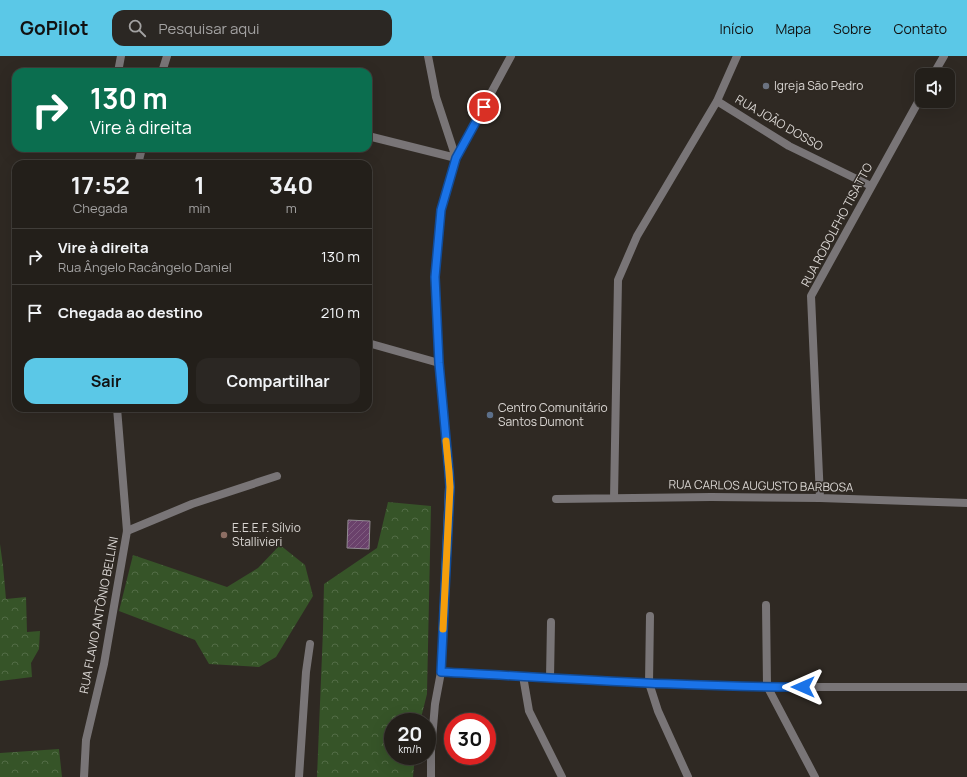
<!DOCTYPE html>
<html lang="pt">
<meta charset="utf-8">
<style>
:root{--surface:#231f1a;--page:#2b2723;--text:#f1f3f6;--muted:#a3a2a2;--line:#403d39;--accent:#5bc8e7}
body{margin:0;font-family:Manrope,sans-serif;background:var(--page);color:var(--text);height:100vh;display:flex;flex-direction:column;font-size:15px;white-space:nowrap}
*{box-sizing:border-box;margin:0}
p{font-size:13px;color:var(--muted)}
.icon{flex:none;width:22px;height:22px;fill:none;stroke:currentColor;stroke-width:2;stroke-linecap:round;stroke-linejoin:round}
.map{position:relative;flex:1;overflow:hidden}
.details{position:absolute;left:12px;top:104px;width:360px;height:252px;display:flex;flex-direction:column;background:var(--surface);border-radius:12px;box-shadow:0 4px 16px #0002,0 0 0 1px var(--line)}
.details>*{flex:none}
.hud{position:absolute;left:12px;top:12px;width:360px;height:84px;border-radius:12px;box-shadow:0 4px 16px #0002,0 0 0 1px var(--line);background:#0b6e4f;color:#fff;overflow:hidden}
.fabs{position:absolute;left:915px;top:12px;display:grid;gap:8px}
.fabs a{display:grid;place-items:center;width:40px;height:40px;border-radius:8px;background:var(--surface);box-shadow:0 4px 16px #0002,0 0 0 1px var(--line);font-size:20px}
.speed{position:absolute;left:384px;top:657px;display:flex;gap:8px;font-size:20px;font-weight:700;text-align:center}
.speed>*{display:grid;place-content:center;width:52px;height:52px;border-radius:50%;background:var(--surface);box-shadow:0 4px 16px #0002,0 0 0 1px var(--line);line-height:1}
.speed small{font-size:10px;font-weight:400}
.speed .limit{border:6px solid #d22;background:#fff;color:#111}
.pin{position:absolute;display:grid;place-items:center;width:34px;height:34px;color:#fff;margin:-17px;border:2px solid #fff;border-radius:50%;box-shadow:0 1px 4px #0007}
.me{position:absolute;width:44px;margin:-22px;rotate:270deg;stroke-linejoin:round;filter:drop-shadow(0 0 3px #0008)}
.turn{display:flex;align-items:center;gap:14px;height:84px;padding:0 12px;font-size:18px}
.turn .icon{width:52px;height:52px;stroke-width:2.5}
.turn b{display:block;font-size:28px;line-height:34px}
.eta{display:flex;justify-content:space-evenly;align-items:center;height:68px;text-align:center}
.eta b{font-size:24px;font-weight:700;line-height:28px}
.action{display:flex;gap:8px;margin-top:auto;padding:8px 12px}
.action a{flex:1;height:46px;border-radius:12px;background:var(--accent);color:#111;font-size:16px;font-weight:700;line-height:46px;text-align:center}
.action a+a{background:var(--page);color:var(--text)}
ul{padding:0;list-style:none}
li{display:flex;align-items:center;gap:12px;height:56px;padding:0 12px;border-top:1px solid var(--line)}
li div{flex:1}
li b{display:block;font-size:15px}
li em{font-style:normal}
header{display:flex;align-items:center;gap:24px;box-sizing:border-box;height:56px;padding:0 20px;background:var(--accent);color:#111}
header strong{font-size:19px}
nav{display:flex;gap:22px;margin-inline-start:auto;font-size:14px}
.search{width:280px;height:36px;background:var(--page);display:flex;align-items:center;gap:10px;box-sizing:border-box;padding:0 14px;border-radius:12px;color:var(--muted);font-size:15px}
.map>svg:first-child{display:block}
</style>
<header>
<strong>GoPilot</strong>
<div class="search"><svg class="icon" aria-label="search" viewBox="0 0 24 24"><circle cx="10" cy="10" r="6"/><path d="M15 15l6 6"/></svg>Pesquisar aqui</div>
<nav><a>Início</a><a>Mapa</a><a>Sobre</a><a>Contato</a></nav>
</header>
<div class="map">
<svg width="967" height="721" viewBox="0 0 967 721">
<defs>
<pattern id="forest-crowns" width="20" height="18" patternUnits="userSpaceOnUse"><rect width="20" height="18" fill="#365428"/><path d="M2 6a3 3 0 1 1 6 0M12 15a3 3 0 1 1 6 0" fill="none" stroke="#526c46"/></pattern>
<pattern id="building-hatch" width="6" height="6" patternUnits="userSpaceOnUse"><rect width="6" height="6" fill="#6a416b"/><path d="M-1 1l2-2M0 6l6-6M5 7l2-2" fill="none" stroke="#7f5c7f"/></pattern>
</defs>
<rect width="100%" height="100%" fill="#2f2923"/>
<!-- forest -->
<path fill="url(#forest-crowns)" d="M 388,446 L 431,450 L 427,638 L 420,666 L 393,666 L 393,700 L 415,700 L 413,721 L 317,721 L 323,574 L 324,528 L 377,492 Z
M 0,488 L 3,510 L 6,543 L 26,541 L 27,576 L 40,575 L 39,593 L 31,607 L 32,621 L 0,625 Z
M 280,489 L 305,509 L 313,540 L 276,601 L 259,611 L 209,608 L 195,584 L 119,555 L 133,499 L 227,531 L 258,512 Z
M 59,693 L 62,721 L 0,721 L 0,697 Z"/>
<!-- building -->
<path fill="url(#building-hatch)" stroke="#928b92" d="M 348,464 L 370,465 L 369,493 L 347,492 Z"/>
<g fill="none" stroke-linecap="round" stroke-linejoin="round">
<!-- lane -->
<path stroke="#797577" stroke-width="8" d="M 118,16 L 121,0
M 127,475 L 192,448 L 277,420"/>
<!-- street -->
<path stroke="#797577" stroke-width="8" d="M 428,0 L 436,41 L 456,102
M 162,16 L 167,0
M 933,19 L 944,0
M 717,45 L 789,90 L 871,130
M 368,80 L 456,102
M 138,108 L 142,92
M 368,287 L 439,307
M 614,442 L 618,224 L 637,180 L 717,45 L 737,0
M 820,442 L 811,240 L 922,39
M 556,443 L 711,441 L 820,442 L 967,447
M 766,549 L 767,630 L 815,721
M 650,560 L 649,627 L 658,655 L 688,721
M 441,616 L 649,627 L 773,631 L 967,631
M 523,620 L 529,655 L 562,721
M 550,622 L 551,566
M 84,721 L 86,684 L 104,608 L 127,475 L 117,352
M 299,721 L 306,616 L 310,588
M 431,721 L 431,695 L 435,648 L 441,616 L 449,431 L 449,416 L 439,307 L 435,221 L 441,154 L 456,102 L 511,0"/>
</g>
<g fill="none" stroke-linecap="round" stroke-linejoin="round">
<defs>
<path id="route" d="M 484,51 L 456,102 L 441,154 L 435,221 L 439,307 L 449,416 L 450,431 L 441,616 C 562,622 682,631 803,631"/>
</defs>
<!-- route casing -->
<use href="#route" stroke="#114b97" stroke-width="10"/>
<!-- route -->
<use href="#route" stroke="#1a73e8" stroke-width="7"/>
<!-- slow -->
<path stroke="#f59e0b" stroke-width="7" d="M 443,573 L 450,431 L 449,416 L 446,385"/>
</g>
<!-- markers -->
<circle fill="#6b7280" stroke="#2f2923" stroke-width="1.5" cx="766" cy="30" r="4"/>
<circle fill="#5c6f8a" stroke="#2f2923" stroke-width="1.5" cx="490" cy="359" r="4"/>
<circle fill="#8d6e63" stroke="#2f2923" stroke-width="1.5" cx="224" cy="479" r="4"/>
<g text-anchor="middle" stroke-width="3" stroke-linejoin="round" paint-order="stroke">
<!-- poi labels -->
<g font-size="12" fill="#dad6d3" stroke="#2f2923" text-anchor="start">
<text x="774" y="34">Igreja São Pedro</text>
<text x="498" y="356">Centro Comunitário<tspan x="498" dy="14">Santos Dumont</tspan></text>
<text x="232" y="476">E.E.E.F. Sílvio<tspan x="232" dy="14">Stallivieri</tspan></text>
</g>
<!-- street labels -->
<g font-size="12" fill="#dad6d3" stroke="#2f2923">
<text transform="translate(779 67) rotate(30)" y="4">RUA JOÃO DOSSO</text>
<text transform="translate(837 169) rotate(-62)" y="4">RUA RODOLFHO TISATTO</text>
<text transform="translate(761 430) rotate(1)" y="4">RUA CARLOS AUGUSTO BARBOSA</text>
<text transform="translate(99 559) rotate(-79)" y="4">RUA FLAVIO ANTÔNIO BELLINI</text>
</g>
</g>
</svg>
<div class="fabs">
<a><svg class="icon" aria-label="sound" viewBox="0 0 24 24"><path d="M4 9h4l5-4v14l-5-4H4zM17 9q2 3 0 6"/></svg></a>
</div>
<div class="speed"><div>20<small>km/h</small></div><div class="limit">30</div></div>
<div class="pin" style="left:484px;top:51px;background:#d93025"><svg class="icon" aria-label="arrive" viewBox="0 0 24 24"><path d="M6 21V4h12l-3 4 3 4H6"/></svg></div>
<svg class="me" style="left:803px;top:631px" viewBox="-20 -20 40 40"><path d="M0-17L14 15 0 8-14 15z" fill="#1a73e8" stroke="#fff" stroke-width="4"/></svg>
<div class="hud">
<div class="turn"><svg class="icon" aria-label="right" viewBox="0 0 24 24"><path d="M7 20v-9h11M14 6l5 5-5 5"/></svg><div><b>130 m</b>Vire à direita</div></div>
</div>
<section class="details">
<div class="eta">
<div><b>17:52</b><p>Chegada</p></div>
<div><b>1</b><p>min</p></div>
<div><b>340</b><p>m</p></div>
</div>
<ul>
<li><svg class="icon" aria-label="right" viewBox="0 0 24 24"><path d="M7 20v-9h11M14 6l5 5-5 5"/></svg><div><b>Vire à direita</b><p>Rua Ângelo Racângelo Daniel</p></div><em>130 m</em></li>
<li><svg class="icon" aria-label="arrive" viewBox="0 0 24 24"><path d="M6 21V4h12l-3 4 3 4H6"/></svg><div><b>Chegada ao destino</b></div><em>210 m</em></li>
</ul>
<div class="action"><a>Sair</a><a>Compartilhar</a></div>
</section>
</div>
